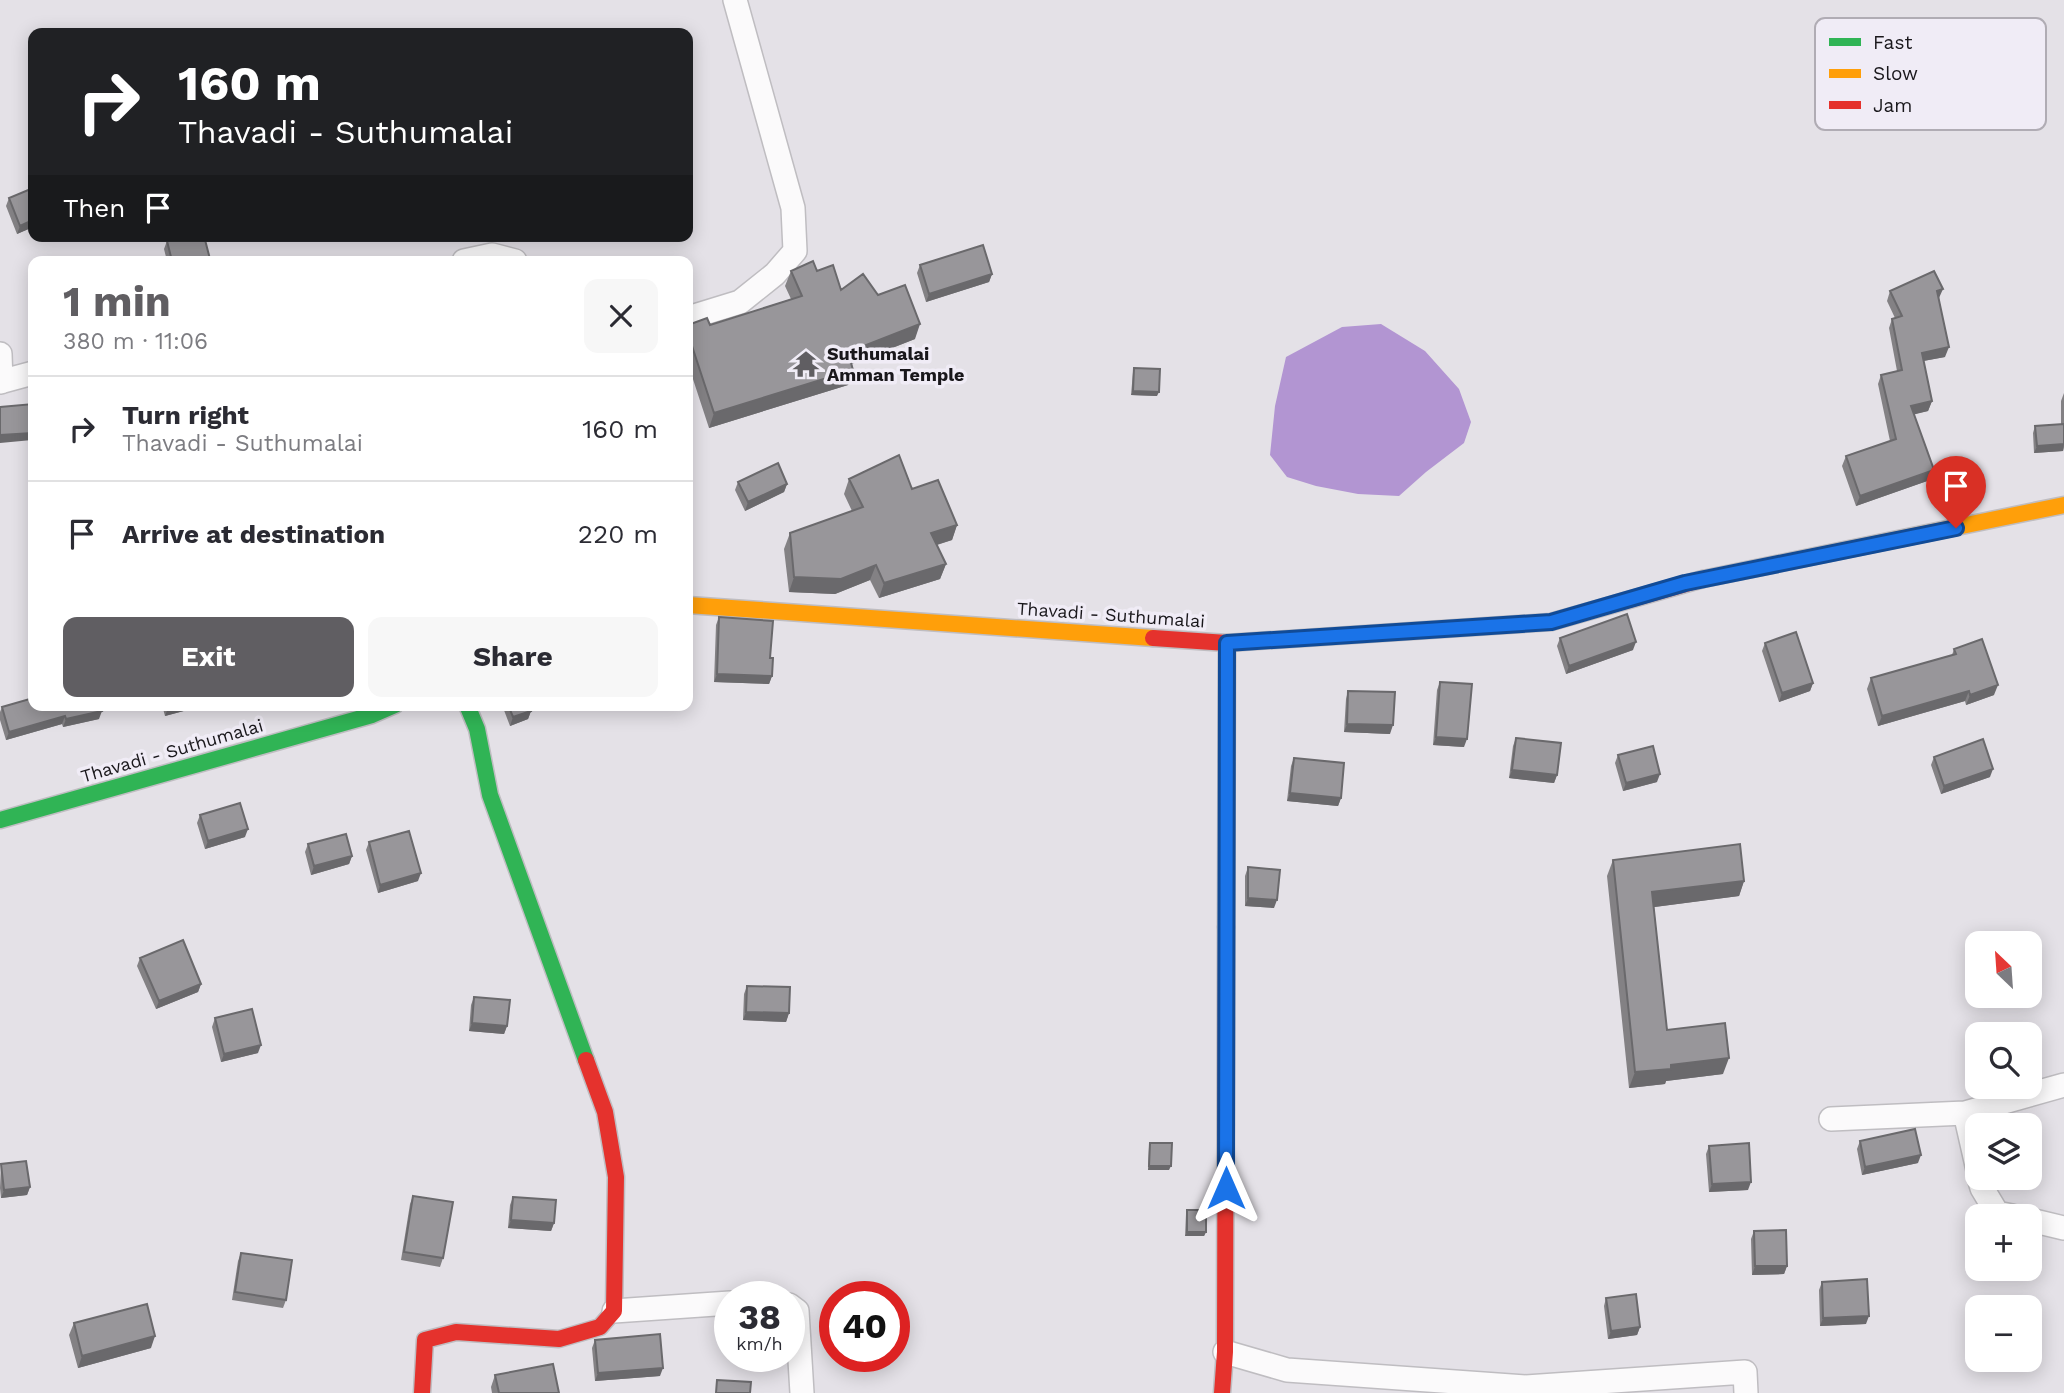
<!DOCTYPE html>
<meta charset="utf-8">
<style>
:root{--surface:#fff;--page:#f7f7f7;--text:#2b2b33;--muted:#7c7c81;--line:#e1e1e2;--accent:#605e62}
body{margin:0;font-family:"Work Sans",sans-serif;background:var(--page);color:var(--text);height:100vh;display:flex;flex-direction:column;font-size:26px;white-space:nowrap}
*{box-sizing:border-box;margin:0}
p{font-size:23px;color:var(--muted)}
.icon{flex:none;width:38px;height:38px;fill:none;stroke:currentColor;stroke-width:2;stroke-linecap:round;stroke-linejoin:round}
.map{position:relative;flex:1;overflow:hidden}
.panel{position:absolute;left:28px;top:256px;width:665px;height:455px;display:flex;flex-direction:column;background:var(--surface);border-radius:14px;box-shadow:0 4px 18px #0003}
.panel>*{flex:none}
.guide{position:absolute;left:28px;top:28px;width:665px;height:214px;border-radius:14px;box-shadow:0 4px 18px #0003;background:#202124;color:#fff;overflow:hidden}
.needle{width:46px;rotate:335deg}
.tools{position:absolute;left:1965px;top:931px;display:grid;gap:14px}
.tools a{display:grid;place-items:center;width:77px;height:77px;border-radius:14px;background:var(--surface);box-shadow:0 4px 18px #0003;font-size:35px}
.speed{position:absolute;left:714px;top:1281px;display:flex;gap:14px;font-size:35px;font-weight:700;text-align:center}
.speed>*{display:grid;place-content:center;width:91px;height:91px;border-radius:50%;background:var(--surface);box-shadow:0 4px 18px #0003;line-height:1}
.speed small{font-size:18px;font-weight:400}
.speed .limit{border:10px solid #d22;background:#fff;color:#111}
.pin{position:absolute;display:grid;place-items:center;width:60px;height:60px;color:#fff;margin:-72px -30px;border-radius:50% 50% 50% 0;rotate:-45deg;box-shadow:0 0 7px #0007}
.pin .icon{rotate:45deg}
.me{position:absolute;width:77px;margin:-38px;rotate:0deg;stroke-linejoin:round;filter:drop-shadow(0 0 5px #0008)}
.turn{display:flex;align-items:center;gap:24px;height:147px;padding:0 35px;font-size:32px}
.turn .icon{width:91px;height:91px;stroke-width:2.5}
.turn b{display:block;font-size:49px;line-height:60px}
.then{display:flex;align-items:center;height:66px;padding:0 35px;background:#0003;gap:14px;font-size:26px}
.round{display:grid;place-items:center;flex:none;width:74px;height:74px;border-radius:14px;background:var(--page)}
.overview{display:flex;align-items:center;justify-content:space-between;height:119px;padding:0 35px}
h1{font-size:42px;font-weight:700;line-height:52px;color:var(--accent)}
.action{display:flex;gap:14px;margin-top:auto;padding:14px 35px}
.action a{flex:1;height:80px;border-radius:14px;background:var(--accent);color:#fff;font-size:28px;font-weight:700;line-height:80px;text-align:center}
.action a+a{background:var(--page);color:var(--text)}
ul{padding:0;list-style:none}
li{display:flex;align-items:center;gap:21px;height:105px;padding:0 35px;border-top:2px solid var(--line)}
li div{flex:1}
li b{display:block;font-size:26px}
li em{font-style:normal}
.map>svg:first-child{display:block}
</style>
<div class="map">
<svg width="2064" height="1393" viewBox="0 0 2064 1393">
<rect width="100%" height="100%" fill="#e4e1e7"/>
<!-- water -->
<path fill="#b295d2" d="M 1381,324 L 1425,351 L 1459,389 L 1471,422 L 1464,443 L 1426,472 L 1399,496 L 1358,494 L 1316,486 L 1287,477 L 1270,455 L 1275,406 L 1286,357 L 1342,327 Z"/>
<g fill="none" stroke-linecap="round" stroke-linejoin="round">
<defs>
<path id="street" d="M 464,261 L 492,255 L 515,261
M 688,318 L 740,302 L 775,274 L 795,251 L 793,208 L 735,0
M 0,354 L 1,382
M 0,382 L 33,373
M 1965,1113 L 1978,1170
M 1831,1119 L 1965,1113 L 2064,1085
M 1979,1178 L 1982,1188 L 1997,1213 L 2012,1216
M 2030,1220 L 2064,1228
M 789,1305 L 797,1311 L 802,1393
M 614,1311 L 730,1303
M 1225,1352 L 1287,1370 L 1526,1387 L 1745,1372 L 1746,1393"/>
<path id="fast" d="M 467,705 L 477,729 L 490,795 L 586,1060
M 0,820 L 372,715 L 395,705
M 1226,927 L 1227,643"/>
<path id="slow" d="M 1703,579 L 2064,505
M 688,605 L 1153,638"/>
<path id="jam" d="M 1153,638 L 1227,643 L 1551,622 L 1703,579
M 422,1393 L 425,1340 L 456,1332 L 559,1339 L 600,1327 L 614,1311 L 616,1177 L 605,1112 L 586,1060
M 1222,1393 L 1225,1352 L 1226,927"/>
</defs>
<!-- street casing -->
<use href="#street" stroke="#bfbdc1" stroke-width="26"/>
<!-- fast casing -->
<use href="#fast" stroke="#bfbdc1" stroke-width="19"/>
<!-- slow casing -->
<use href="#slow" stroke="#bfbdc1" stroke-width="19"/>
<!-- jam casing -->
<use href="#jam" stroke="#bfbdc1" stroke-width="19"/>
<!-- street -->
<use href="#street" stroke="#fbfafb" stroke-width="23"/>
<!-- fast -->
<use href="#fast" stroke="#30b455" stroke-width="16"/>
<!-- slow -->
<use href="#slow" stroke="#ff9f0a" stroke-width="16"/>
<!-- jam -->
<use href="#jam" stroke="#e5322d" stroke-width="16"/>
</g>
<!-- wall -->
<path fill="#838184" d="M 33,188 L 33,227 L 17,234 L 6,206 L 9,198 Z
M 167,241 L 209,261 L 167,261 L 164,249 Z
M 920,265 L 992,274 L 989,282 L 926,302 L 917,273 Z
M 791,271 L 817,271 L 841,290 L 878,295 L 915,339 L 852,364 L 853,370 L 848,385 L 709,428 L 688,364 L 688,325 L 710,325 L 791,299 L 785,286 Z
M 1890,291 L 1939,298 L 1945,357 L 1923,361 L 1932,401 L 1928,411 L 1914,414 L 1930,480 L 1856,506 L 1842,466 L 1846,456 L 1890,441 L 1878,384 L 1881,375 L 1897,371 L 1889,328 L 1892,319 L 1895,318 L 1887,301 Z
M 1134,368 L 1157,396 L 1131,395 L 1133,372 Z
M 2064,393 L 2064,447 L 2063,451 L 2034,453 L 2033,433 L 2035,426 L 2061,424 L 2061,401 Z
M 849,479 L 912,489 L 957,525 L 952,540 L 937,545 L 946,564 L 940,579 L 879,598 L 870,580 L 835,594 L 789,592 L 784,549 L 790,533 L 852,511 L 844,494 Z
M 738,482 L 787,484 L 784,492 L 745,511 L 735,490 Z
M 719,617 L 770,658 L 772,676 L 769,684 L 714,682 L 716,625 Z
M 1560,638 L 1633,650 L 1566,674 L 1557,646 Z
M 1765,643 L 1813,683 L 1810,691 L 1779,702 L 1762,651 Z
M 1954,649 L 1994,695 L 1966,705 L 1965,701 L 1878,726 L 1867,689 L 1871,678 L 1952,655 Z
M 1440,682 L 1464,747 L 1433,745 L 1437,690 Z
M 1348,691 L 1390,734 L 1344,732 L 1346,699 Z
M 162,705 L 206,705 L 165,716 Z
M 502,705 L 529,705 L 531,711 L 528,719 L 510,726 Z
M 2,707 L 99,719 L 63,727 L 62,724 L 6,740 L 0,720 L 0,712 Z
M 1516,738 L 1557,775 L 1554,783 L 1509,778 L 1513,746 Z
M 1618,755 L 1657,782 L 1623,791 L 1615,763 Z
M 1934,757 L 1990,777 L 1941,794 L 1931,765 Z
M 1294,758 L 1341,798 L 1338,806 L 1287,801 L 1291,766 Z
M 200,815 L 245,837 L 205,849 L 197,823 Z
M 369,842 L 418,881 L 378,893 L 366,850 Z
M 308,844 L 352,856 L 349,864 L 311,875 L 305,852 Z
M 1613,860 L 1744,881 L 1739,896 L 1654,907 L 1667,1030 L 1723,1074 L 1666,1081 L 1665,1084 L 1629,1088 L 1607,876 Z
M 1248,867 L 1274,908 L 1245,906 L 1245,876 Z
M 140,958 L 201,984 L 198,992 L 156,1009 L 137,966 Z
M 747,986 L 789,1013 L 786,1022 L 743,1020 L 744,994 Z
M 474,997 L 507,1026 L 504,1034 L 469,1031 L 471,1005 Z
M 215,1018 L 258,1053 L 221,1062 L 212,1027 Z
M 1973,1034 L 1978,1034 L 1978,1069 L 1972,1070 L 1970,1042 Z
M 1860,1141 L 1918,1163 L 1862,1175 L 1857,1149 Z
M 1150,1143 L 1169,1170 L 1148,1170 L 1149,1147 Z
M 1709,1146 L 1748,1190 L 1709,1192 L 1706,1154 Z
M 1,1164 L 30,1187 L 27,1195 L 1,1198 L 0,1188 Z
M 413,1196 L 443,1258 L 440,1267 L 401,1260 L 410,1204 Z
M 513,1197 L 554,1223 L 551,1231 L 508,1228 L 510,1205 Z
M 1187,1210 L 1206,1232 L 1204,1236 L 1185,1236 L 1186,1214 Z
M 1754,1231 L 1787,1266 L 1784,1274 L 1752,1275 L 1751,1239 Z
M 241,1253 L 286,1300 L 283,1308 L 232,1300 L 238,1261 Z
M 1822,1282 L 1866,1324 L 1820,1326 L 1819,1290 Z
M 1606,1298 L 1640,1327 L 1637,1335 L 1608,1339 L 1604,1306 Z
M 74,1323 L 151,1348 L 78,1368 L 69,1335 Z
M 595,1340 L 660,1376 L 595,1381 L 592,1348 Z
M 495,1375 L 559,1393 L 492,1393 L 491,1387 Z"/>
<!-- shaded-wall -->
<path fill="#6a696c" d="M 33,220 L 33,227 L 17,234 L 20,226 Z
M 992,274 L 989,282 L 926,302 L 929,294 Z
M 1943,289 L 1939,298 L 1933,301 L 1937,291 Z
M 920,324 L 915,339 L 843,367 L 848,352 Z
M 1949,347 L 1945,357 L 1918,362 L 1922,353 Z
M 853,370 L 848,385 L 709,428 L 714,413 Z
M 1133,391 L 1159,392 L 1157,396 L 1131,395 Z
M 1932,401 L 1928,411 L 1908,416 L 1911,406 Z
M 33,433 L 32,440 L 0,443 L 0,435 Z
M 2064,444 L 2063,451 L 2034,453 L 2037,446 Z
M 1934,470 L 1930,480 L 1856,506 L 1860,496 Z
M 787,484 L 784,492 L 745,511 L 748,502 Z
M 957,525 L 952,540 L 926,548 L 931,533 Z
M 946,564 L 940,579 L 879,598 L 884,583 Z
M 876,565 L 870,580 L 835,594 L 789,592 L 794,577 Z
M 1636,642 L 1633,650 L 1566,674 L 1569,666 Z
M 717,674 L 772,676 L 769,684 L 714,682 Z
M 1813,683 L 1810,691 L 1779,702 L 1782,693 Z
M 1998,685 L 1994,695 L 1966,705 L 1970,695 Z
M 1969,691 L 1965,701 L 1878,726 L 1882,716 Z
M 178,705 L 206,705 L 165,716 L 168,708 Z
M 102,711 L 99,719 L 63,727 L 66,719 Z
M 531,711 L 528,719 L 510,726 L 513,717 Z
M 65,716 L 62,724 L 6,740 L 9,732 Z
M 1347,724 L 1393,725 L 1390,734 L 1344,732 Z
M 1436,737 L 1467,739 L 1464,747 L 1433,745 Z
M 1993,769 L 1990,777 L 1941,794 L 1944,786 Z
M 1512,770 L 1557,775 L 1554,783 L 1509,778 Z
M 1660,774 L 1657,782 L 1623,791 L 1626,783 Z
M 1290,793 L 1341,798 L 1338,806 L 1287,801 Z
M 248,829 L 245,837 L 205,849 L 208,841 Z
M 352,856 L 349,864 L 311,875 L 314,866 Z
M 421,873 L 418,881 L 378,893 L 380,885 Z
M 1744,881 L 1739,896 L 1647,908 L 1652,892 Z
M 1248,898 L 1277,900 L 1274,908 L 1245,906 Z
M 201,984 L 198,992 L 156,1009 L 159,1001 Z
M 746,1012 L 789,1013 L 786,1022 L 743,1020 Z
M 472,1023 L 507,1026 L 504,1034 L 469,1031 Z
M 261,1045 L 258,1053 L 221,1062 L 224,1054 Z
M 1729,1058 L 1723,1074 L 1666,1081 L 1665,1084 L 1629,1088 L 1635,1072 L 1671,1065 Z
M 1978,1061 L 1978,1069 L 1972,1070 L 1975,1062 Z
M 1921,1155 L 1918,1163 L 1862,1175 L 1865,1167 Z
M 1149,1166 L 1171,1166 L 1169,1170 L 1148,1170 Z
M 1751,1182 L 1748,1190 L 1709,1192 L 1712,1184 Z
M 30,1187 L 27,1195 L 1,1198 L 4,1190 Z
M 511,1220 L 554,1223 L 551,1231 L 508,1228 Z
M 1187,1232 L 1206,1232 L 1204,1236 L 1185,1236 Z
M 1755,1266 L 1787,1266 L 1784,1274 L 1752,1275 Z
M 1869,1316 L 1866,1324 L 1820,1326 L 1823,1318 Z
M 1640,1327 L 1637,1335 L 1608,1339 L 1611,1331 Z
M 155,1336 L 151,1348 L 78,1368 L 82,1356 Z
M 663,1368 L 660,1376 L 595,1381 L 598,1373 Z"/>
<!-- building -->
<path fill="#98969a" stroke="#6a696c" stroke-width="2" d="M 33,188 L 33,220 L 20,226 L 9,198 Z
M 187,236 L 204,236 L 210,259 L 202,261 L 172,261 L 167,241 Z
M 983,245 L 992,274 L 929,294 L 920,265 Z
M 813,261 L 817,271 L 833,265 L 841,290 L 863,274 L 878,295 L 905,285 L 920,324 L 848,352 L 853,370 L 714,413 L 691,343 L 688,344 L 688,325 L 707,318 L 710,325 L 802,296 L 791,271 Z
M 1934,271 L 1943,289 L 1937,291 L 1949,347 L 1922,353 L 1932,401 L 1911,406 L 1934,470 L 1860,496 L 1846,456 L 1896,439 L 1881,375 L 1902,370 L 1892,319 L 1902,316 L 1890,291 Z
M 1134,368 L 1160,369 L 1159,392 L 1133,391 Z
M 33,404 L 33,433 L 0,435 L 0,407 Z
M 2064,424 L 2064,444 L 2037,446 L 2035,426 Z
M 899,455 L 912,489 L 938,480 L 957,525 L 931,533 L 946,564 L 884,583 L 876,565 L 841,579 L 794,577 L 790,533 L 863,507 L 849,479 Z
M 778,463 L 787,484 L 748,502 L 738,482 Z
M 1627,614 L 1636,642 L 1569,666 L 1560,638 Z
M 719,617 L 773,621 L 770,658 L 773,658 L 772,676 L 717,674 Z
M 1796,632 L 1813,683 L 1782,693 L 1765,643 Z
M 1982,639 L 1998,685 L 1970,695 L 1969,691 L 1882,716 L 1871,678 L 1956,654 L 1954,649 Z
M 1440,682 L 1472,684 L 1467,739 L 1436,737 Z
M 1348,691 L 1395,692 L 1393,725 L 1347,724 Z
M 33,698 L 33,705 L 100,705 L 102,711 L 66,719 L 65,716 L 9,732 L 2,707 Z
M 508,705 L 529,705 L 531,711 L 513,717 Z
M 1516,738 L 1561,743 L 1557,775 L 1512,770 Z
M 1983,739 L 1993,769 L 1944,786 L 1934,757 Z
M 1653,746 L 1660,774 L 1626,783 L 1618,755 Z
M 1294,758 L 1344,763 L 1341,798 L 1290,793 Z
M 240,803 L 248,829 L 208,841 L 200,815 Z
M 409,831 L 421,873 L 380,885 L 369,842 Z
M 346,834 L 352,856 L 314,866 L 308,844 Z
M 1740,844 L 1744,881 L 1652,892 L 1667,1030 L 1725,1023 L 1729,1058 L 1671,1065 L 1671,1069 L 1635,1072 L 1613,860 Z
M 1248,867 L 1280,870 L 1277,900 L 1248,898 Z
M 183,940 L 201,984 L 159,1001 L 140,958 Z
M 747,986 L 790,987 L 789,1013 L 746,1012 Z
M 474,997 L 510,1000 L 507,1026 L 472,1023 Z
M 252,1009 L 261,1045 L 224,1054 L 215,1018 Z
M 2022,1030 L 2023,1034 L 1978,1034 L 1978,1061 L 1975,1062 L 1973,1034 Z
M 1915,1129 L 1921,1155 L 1865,1167 L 1860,1141 Z
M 1150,1143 L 1172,1143 L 1171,1166 L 1149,1166 Z
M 1749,1143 L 1751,1182 L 1712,1184 L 1709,1146 Z
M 26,1161 L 30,1187 L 4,1190 L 1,1164 Z
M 413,1196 L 453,1202 L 443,1258 L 404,1252 Z
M 513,1197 L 556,1200 L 554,1223 L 511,1220 Z
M 1187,1210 L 1206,1210 L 1206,1232 L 1187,1232 Z
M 1786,1230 L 1787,1266 L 1755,1266 L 1754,1231 Z
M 241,1253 L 292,1260 L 286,1300 L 235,1292 Z
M 1867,1279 L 1869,1316 L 1823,1318 L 1822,1282 Z
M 1636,1294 L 1640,1327 L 1611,1331 L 1606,1298 Z
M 147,1304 L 155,1336 L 82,1356 L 74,1323 Z
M 660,1334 L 663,1368 L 598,1373 L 595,1340 Z
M 553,1364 L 559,1393 L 499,1393 L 495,1375 Z
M 717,1380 L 751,1382 L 750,1393 L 716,1393 Z"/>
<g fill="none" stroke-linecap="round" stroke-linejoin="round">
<defs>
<path id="route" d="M 1226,1188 L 1227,643 L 1551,622 L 1685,583 L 1956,528"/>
</defs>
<!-- route casing -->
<use href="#route" stroke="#114b97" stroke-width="18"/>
<!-- route -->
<use href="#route" stroke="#1a73e8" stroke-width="12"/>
</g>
<!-- icons -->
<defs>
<symbol id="temple-bare" viewBox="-9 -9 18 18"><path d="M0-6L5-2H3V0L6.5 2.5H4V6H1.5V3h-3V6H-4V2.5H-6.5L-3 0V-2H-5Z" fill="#605e62" stroke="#f0ecf6" stroke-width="2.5" paint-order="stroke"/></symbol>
</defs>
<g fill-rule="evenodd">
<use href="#temple-bare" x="787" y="345" width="38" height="38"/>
</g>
<g text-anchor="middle" stroke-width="7" stroke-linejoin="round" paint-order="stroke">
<!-- poi labels -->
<g font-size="18" font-weight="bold" fill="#19171b" stroke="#f0ecf6" text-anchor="start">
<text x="827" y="360">Suthumalai<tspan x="827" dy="21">Amman Temple</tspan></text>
</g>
<!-- street labels -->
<g font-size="18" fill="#19171b" stroke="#f0ecf6">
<text transform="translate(1111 615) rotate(4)" y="6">Thavadi - Suthumalai</text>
<text transform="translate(172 751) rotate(-16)" y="6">Thavadi - Suthumalai</text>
</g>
</g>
<!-- legend -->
<rect x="1815" y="18" width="231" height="112" rx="10" fill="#f0ecf6" stroke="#b0acb4" stroke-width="2"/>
<rect x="1829" y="38" width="32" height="8" fill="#30b455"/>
<rect x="1829" y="69" width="32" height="9" fill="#ff9f0a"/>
<rect x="1829" y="101" width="32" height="8" fill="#e5322d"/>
<g font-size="19" fill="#19171b">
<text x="1873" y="49">Fast</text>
<text x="1873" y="80">Slow</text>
<text x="1873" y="112">Jam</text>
</g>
</svg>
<div class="tools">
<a><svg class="needle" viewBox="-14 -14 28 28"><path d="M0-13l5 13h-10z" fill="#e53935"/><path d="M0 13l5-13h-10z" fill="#7c7c81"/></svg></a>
<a><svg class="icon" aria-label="search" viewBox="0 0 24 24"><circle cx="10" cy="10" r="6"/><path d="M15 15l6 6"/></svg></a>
<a><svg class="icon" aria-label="layers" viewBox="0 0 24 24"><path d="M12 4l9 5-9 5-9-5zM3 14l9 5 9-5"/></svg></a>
<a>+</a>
<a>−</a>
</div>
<div class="speed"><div>38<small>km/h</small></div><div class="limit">40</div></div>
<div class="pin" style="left:1956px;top:528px;background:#d93025"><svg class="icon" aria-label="arrive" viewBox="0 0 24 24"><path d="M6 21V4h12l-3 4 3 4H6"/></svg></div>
<svg class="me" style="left:1226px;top:1188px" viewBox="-20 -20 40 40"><path d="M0-17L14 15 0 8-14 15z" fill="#1a73e8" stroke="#fff" stroke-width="4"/></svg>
<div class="guide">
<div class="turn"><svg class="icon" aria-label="right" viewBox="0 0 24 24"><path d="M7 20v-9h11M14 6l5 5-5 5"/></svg><div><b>160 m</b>Thavadi - Suthumalai</div></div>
<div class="then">Then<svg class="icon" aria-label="arrive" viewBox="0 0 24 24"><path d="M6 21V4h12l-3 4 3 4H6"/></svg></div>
</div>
<section class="panel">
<div class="overview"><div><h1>1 min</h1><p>380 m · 11:06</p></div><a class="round"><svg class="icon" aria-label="close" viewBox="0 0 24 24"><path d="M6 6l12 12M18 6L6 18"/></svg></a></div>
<ul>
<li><svg class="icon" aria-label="right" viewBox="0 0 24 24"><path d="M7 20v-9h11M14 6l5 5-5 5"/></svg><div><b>Turn right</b><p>Thavadi - Suthumalai</p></div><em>160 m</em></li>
<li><svg class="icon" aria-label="arrive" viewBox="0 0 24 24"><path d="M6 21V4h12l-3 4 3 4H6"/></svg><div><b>Arrive at destination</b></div><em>220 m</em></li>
</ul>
<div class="action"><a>Exit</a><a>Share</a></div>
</section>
</div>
